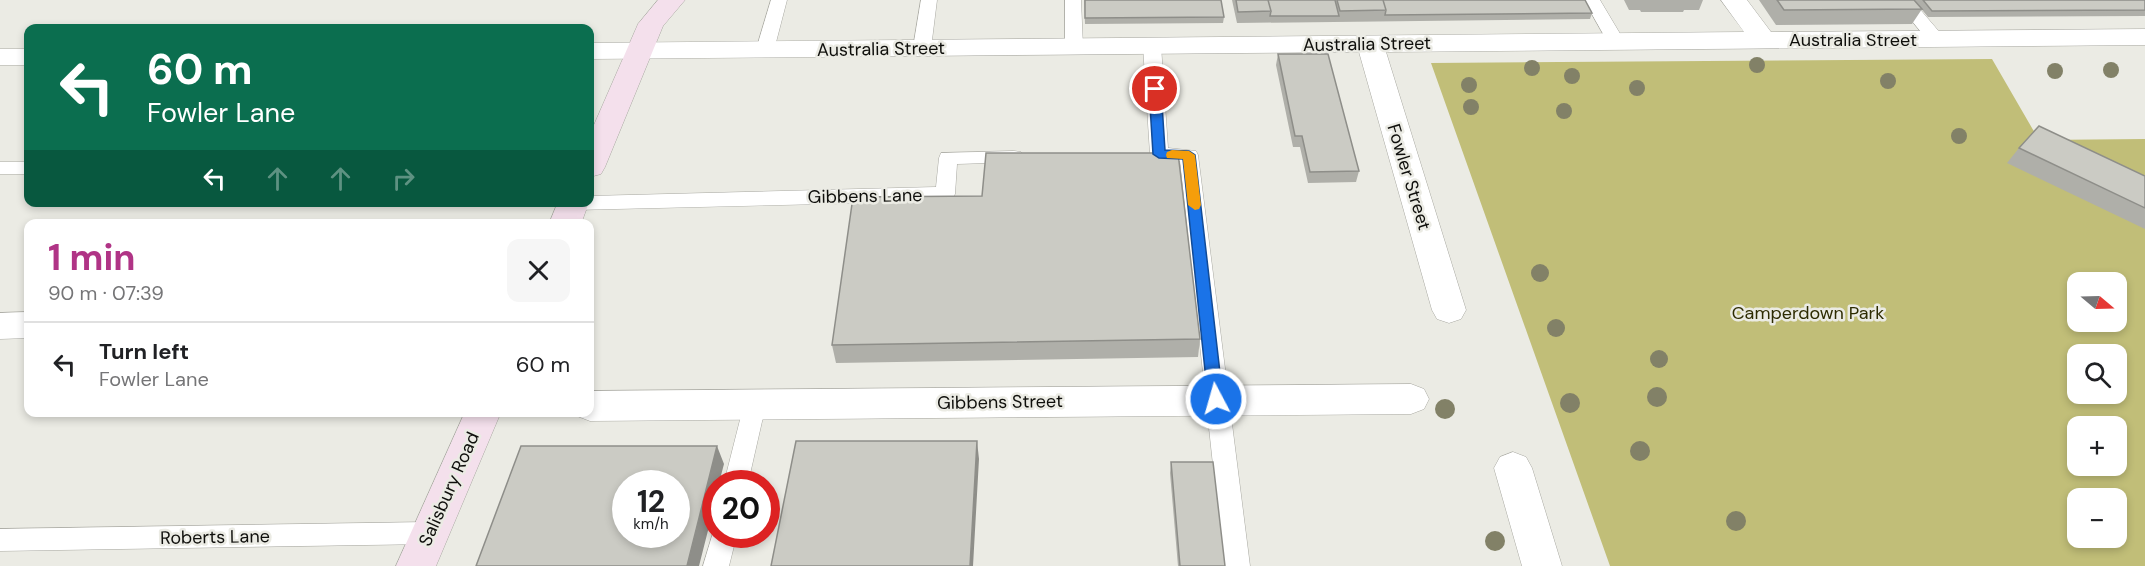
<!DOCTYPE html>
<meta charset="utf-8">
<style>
:root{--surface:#fff;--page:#f6f6f6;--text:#202124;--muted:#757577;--line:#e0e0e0;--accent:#b03486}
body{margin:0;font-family:"DM Sans",sans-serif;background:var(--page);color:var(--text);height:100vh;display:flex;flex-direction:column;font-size:22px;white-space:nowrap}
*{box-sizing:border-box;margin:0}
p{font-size:20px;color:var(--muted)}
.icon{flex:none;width:33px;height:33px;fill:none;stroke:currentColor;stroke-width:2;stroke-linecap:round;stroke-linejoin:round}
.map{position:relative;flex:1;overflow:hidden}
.drawer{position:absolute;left:24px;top:219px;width:570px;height:198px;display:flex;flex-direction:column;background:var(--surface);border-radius:12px;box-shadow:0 3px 9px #0003}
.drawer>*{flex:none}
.banner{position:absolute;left:24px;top:24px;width:570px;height:183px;border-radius:12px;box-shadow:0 3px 9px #0003;background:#0b6e4f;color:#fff;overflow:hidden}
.needle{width:39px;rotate:109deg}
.tools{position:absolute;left:2067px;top:272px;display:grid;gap:12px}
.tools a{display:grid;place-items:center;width:60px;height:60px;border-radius:12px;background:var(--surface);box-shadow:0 3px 9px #0003;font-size:30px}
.speed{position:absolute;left:612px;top:470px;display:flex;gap:12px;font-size:30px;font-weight:700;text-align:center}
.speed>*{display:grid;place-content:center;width:78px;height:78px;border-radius:50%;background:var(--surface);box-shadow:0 3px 9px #0003;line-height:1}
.speed small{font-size:15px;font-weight:400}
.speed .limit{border:9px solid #d22;background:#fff;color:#111}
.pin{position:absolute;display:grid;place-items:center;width:51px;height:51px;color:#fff;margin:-26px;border:3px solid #fff;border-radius:50%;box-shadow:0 2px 6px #0007}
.me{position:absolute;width:66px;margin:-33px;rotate:354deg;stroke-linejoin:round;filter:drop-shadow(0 0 4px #0008)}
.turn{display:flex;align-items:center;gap:21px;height:126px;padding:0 24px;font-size:27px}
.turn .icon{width:78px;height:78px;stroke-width:2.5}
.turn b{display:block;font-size:42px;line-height:51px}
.lanes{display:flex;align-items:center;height:57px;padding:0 24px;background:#0003;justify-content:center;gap:30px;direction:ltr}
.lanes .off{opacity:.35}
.round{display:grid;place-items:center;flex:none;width:63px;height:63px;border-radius:12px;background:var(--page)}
.summary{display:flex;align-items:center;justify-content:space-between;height:102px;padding:0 24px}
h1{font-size:36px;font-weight:700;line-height:45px;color:var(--accent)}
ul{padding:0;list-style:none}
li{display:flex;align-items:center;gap:18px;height:84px;padding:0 24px;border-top:2px solid var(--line)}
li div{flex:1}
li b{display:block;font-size:22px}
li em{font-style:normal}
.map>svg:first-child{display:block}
</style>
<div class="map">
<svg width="2145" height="566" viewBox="0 0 2145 566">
<rect width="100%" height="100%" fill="#ebebe4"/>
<!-- green -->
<path fill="#c1be78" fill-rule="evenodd" d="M 1992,59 L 2039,140 L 2145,139 L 2145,566 L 1610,566 L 1431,63 ZM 2078,282 L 2116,282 L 2116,321 L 2078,321 ZM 2078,354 L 2116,354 L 2116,393 L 2078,393 ZM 2078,426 L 2116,426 L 2116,465 L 2078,465 ZM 2078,498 L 2116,498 L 2116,537 L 2078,537 Z"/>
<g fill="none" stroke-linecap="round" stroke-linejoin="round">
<defs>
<path id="service" d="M 771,0 L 787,0 L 774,50 L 771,54 L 759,54 L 756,50 Z
M 921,0 L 937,0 L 931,48 L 928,52 L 916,52 L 913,48 Z
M 1065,0 L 1081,0 L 1083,47 L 1080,51 L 1068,51 L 1065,47 Z
M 1584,0 L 1600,0 L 1625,42 L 1622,46 L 1610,46 Z
M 1895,0 L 1912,0 L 1942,35 L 1945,39 L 1942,43 L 1930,43 Z
M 1152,41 L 1158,42 L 1161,46 L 1168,148 L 1196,151 L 1198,155 L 1250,566 L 1224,566 L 1180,161 L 1152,158 L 1150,154 L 1143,46 L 1146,42 Z
M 1014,151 L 1021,152 L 1023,157 L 1021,162 L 957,164 L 955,194 L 952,199 L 945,201 L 574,210 L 567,208 L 564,203 L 590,202 L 590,196 L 936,187 L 939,158 L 941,153 Z
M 0,162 L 28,162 L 28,174 L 0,174 Z
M 755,395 L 763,397 L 766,404 L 748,483 L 724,483 L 744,404 L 747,397 Z
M 430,522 L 439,525 L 443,533 L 439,541 L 430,544 L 0,551 L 0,529 Z
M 715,526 L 716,534 L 737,534 L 729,566 L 703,566 Z"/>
<path id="minor" d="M 1721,0 L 1747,0 L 1771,32 L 2145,29 L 2145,45 L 1386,52 L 1466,310 L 1461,319 L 1449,323 L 1437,319 L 1432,310 L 1359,52 L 590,59 L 590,43 L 1744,32 Z
M 0,49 L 28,49 L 28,65 L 0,65 Z
M 28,312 L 28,338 L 0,339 L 0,313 Z
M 1411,384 L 1424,389 L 1429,399 L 1424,409 L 1411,414 L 590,421 L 577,416 L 575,412 L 590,412 L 590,391 Z
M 1513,452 L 1526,457 L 1532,468 L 1562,566 L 1522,566 L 1494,468 L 1500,457 Z"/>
<path id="secondary" d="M 658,0 L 685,0 L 663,26 L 605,167 L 601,174 L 590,177 L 590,134 L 638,24 Z
M 558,202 L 589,202 L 581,224 L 549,224 Z
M 465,412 L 501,412 L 436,566 L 396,566 Z"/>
</defs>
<!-- service casing -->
<use href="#service" stroke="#a9a9a2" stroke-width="1"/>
<!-- minor casing -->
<use href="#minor" stroke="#a9a9a2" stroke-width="1"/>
<!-- secondary casing -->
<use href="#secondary" stroke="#a9a9a2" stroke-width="1"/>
<!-- service -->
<use href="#service" fill="#fff" fill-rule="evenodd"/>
<!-- minor -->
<use href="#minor" fill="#fff" fill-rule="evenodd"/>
<!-- secondary -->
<use href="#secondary" fill="#f4e0ec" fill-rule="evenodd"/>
</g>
<!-- trees -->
<g fill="#828167">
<circle cx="1757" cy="65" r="8"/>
<circle cx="1532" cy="68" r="8"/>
<circle cx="2111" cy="70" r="8"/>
<circle cx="2055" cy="71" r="8"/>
<circle cx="1572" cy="76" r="8"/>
<circle cx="1888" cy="81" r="8"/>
<circle cx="1469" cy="85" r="8"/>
<circle cx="1637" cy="88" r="8"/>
<circle cx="1471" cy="107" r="8"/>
<circle cx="1564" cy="111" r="8"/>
<circle cx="1959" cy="136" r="8"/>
<circle cx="1540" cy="273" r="9"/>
<circle cx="1556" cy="328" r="9"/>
<circle cx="1659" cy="359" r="9"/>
<circle cx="1657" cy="397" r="10"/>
<circle cx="1570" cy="403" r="10"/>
<circle cx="1445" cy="409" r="10"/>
<circle cx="1640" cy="451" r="10"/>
<circle cx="1736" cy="521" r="10"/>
<circle cx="1495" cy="541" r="10"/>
</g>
<!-- wall -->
<path fill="#afafa9" d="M 1084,0 L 1224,17 L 1223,23 L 1085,24 Z
M 1232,0 L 1585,0 L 1592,13 L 1590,19 L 1237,23 Z
M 1624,0 L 1703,0 L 1699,10 L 1684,10 L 1683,12 L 1641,12 L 1640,10 L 1629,10 Z
M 1759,0 L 1914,0 L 1922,9 L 1912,24 L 1776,25 Z
M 1914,0 L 2145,0 L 2145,16 L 1928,17 Z
M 1278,54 L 1359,171 L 1356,182 L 1308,183 L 1300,147 L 1293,147 L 1276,65 Z
M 2019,148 L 2145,176 L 2145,229 L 2007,163 Z
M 982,196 L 1200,339 L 1198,357 L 836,363 L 832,345 Z
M 1171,462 L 1225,566 L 1178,566 L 1170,473 Z"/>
<!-- shaded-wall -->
<path fill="#8e8e89" d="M 977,441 L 979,459 L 973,566 L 970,566 Z
M 717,446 L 724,464 L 719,483 L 716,483 L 716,499 L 699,566 L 687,566 Z"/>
<!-- building -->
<path fill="#cbcbc4" stroke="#8e8e89" stroke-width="1.5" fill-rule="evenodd" d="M 1085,0 L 1221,0 L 1224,17 L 1085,18 Z
M 1236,0 L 1268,0 L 1271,11 L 1238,12 Z
M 1268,0 L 1335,0 L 1339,16 L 1270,16 L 1271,11 Z
M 1337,0 L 1383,0 L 1386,10 L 1340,11 Z
M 1383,0 L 1585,0 L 1592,13 L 1385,15 L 1386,10 Z
M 1777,0 L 1914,0 L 1922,9 L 1784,10 Z
M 1923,0 L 2145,0 L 2145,10 L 1932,11 Z
M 1278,54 L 1328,54 L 1359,171 L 1310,172 L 1302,136 L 1295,136 Z
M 2039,126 L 2145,176 L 2145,208 L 2019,148 Z
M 986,153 L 1178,153 L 1200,339 L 832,345 L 853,197 L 982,196 Z
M 796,441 L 977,441 L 970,566 L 771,566 Z
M 521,446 L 717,446 L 687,566 L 476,566 ZM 626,483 L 676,483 L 676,534 L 626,534 Z
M 1171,462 L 1213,462 L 1225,566 L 1180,566 Z"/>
<!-- route -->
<path fill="#1a73e8" stroke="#114b97" stroke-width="1.5" d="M 1155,86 L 1161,89 L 1165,150 L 1189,151 L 1195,155 L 1223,399 L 1221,404 L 1210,404 L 1208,399 L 1183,159 L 1159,158 L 1153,154 L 1149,89 Z"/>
<!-- slow -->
<path fill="#f59e0b" d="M 1172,150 L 1189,151 L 1195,155 L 1201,205 L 1199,209 L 1195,210 L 1188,205 L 1183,159 L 1167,158 L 1166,155 L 1167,152 Z"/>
<g text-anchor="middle" stroke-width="5" stroke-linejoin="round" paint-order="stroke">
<!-- street labels -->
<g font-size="18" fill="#0f0f0c" stroke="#ebebe4">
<text x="1853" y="46">Australia Street</text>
<text transform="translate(1367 44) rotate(-1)" y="6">Australia Street</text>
<text transform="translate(881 49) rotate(-1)" y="6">Australia Street</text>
<text transform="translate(1409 177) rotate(73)" y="6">Fowler Street</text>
<text transform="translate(865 196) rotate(-1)" y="6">Gibbens Lane</text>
<text transform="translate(1000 402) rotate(-1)" y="6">Gibbens Street</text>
<text transform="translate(449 489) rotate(-66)" y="6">Salisbury Road</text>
<text transform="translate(215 537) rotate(-1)" y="6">Roberts Lane</text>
</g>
<!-- park labels -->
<g font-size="18" fill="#2d2b01" stroke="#ebebe4">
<text x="1808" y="319">Camperdown Park</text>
</g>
</g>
</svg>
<div class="tools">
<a><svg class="needle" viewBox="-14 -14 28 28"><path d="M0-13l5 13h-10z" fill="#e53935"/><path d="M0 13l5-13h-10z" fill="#757577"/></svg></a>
<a><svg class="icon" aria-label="search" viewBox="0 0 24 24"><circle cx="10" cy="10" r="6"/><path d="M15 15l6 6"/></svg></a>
<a>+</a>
<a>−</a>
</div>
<div class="speed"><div>12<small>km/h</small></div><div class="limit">20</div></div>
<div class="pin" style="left:1155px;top:89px;background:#d93025"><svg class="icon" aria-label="arrive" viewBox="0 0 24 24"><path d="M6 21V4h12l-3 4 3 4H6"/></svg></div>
<svg class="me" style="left:1216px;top:399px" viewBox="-20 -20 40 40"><circle r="17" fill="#1a73e8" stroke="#fff" stroke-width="3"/><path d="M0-11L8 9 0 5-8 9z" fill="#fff"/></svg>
<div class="banner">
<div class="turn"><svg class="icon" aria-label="left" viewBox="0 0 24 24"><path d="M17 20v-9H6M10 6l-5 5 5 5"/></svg><div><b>60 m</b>Fowler Lane</div></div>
<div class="lanes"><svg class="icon" aria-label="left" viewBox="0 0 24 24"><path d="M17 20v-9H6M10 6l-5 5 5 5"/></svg><svg class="icon off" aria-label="ahead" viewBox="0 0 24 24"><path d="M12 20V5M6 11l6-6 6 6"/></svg><svg class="icon off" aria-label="ahead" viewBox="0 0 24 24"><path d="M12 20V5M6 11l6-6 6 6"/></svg><svg class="icon off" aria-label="right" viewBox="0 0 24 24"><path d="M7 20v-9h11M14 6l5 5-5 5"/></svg></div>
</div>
<section class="drawer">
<div class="summary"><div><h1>1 min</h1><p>90 m · 07:39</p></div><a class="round"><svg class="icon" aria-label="close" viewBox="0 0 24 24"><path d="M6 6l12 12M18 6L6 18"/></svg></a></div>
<ul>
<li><svg class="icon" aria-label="left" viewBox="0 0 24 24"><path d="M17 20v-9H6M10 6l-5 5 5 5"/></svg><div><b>Turn left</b><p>Fowler Lane</p></div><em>60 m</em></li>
</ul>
</section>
</div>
